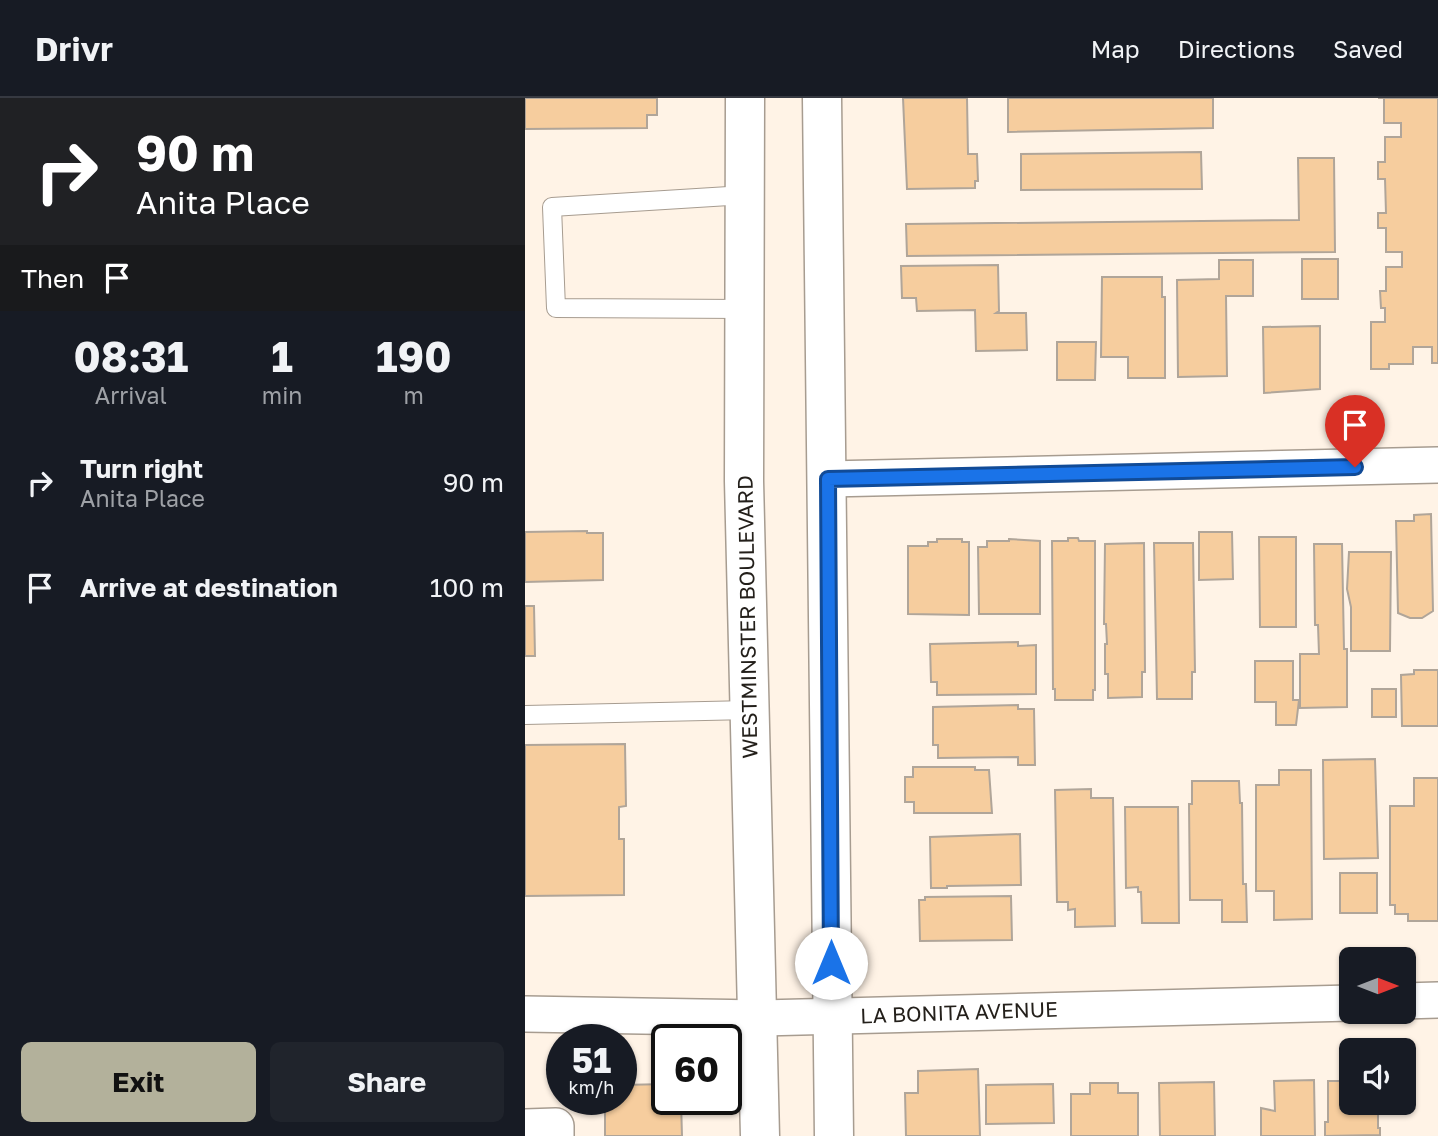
<!DOCTYPE html>
<style>
:root{--surface:#171b24;--page:#20242c;--text:#f1f3f6;--muted:#9ea1a6;--line:#363941;--accent:#b3b19b}
body{margin:0;font-family:"Golos Text",sans-serif;background:var(--page);color:var(--text);height:100vh;display:flex;flex-direction:column;font-size:26px;white-space:nowrap}
*{box-sizing:border-box;margin:0}
p{font-size:23px;color:var(--muted)}
.icon{flex:none;width:38px;height:38px;fill:none;stroke:currentColor;stroke-width:2;stroke-linecap:round;stroke-linejoin:round}
.map{position:relative;flex:1;overflow:hidden}
.sheet{display:flex;flex-direction:column;background:var(--surface);width:525px}
.sheet>*{flex:none}
.top-card{background:#202124;color:#fff;overflow:hidden}
.needle{width:46px;rotate:90deg}
.tools{position:absolute;left:814px;top:849px;display:grid;gap:14px}
.tools a{display:grid;place-items:center;width:77px;height:77px;border-radius:10px;background:var(--surface);box-shadow:0 2px 5px #0004;font-size:35px}
.speed{position:absolute;left:21px;top:926px;display:flex;gap:14px;font-size:35px;font-weight:700;text-align:center}
.speed>*{display:grid;place-content:center;width:91px;height:91px;border-radius:50%;background:var(--surface);box-shadow:0 2px 5px #0004;line-height:1}
.speed small{font-size:18px;font-weight:400}
.speed .limit{border:4px solid #111;border-radius:10px;background:#fff;color:#111}
.pin{position:absolute;display:grid;place-items:center;width:60px;height:60px;color:#fff;margin:-72px -30px;border-radius:50% 50% 50% 0;rotate:-45deg;box-shadow:0 0 7px #0007}
.pin .icon{rotate:45deg}
.me{position:absolute;width:77px;margin:-38px;rotate:0deg;stroke-linejoin:round;filter:drop-shadow(0 0 5px #0008)}
.turn{display:flex;align-items:center;gap:24px;height:147px;padding:0 21px;font-size:32px}
.turn .icon{width:91px;height:91px;stroke-width:2.5}
.turn b{display:block;font-size:49px;line-height:60px}
.then{display:flex;align-items:center;height:66px;padding:0 21px;background:#0003;gap:14px;font-size:26px}
.eta{display:flex;justify-content:space-evenly;align-items:center;height:119px;text-align:center}
.eta b{font-size:42px;font-weight:700;line-height:49px}
.button{display:flex;gap:14px;margin-top:auto;padding:14px 21px}
.button a{flex:1;height:80px;border-radius:10px;background:var(--accent);color:#111;font-size:28px;font-weight:700;line-height:80px;text-align:center}
.button a+a{background:var(--page);color:var(--text)}
ul{padding:0;list-style:none}
li{display:flex;align-items:center;gap:21px;height:105px;padding:0 21px}
li div{flex:1}
li b{display:block;font-size:26px}
li em{font-style:normal}
header{display:flex;align-items:center;gap:42px;box-sizing:border-box;height:98px;padding:0 35px;background:var(--surface);border-bottom:2px solid var(--line)}
header strong{font-size:33px}
nav{display:flex;gap:38px;margin-inline-start:auto;font-size:24px}
main{display:flex;flex:1;min-height:0}
.map>svg:first-child{display:block}
</style>
<header>
<strong>Drivr</strong>
<nav><a>Map</a><a>Directions</a><a>Saved</a></nav>
</header>
<main>
<section class="sheet">
<div class="top-card">
<div class="turn"><svg class="icon" aria-label="right" viewBox="0 0 24 24"><path d="M7 20v-9h11M14 6l5 5-5 5"/></svg><div><b>90 m</b>Anita Place</div></div>
<div class="then">Then<svg class="icon" aria-label="arrive" viewBox="0 0 24 24"><path d="M6 21V4h12l-3 4 3 4H6"/></svg></div>
</div>
<div class="eta">
<div><b>08:31</b><p>Arrival</p></div>
<div><b>1</b><p>min</p></div>
<div><b>190</b><p>m</p></div>
</div>
<ul>
<li><svg class="icon" aria-label="right" viewBox="0 0 24 24"><path d="M7 20v-9h11M14 6l5 5-5 5"/></svg><div><b>Turn right</b><p>Anita Place</p></div><em>90 m</em></li>
<li><svg class="icon" aria-label="arrive" viewBox="0 0 24 24"><path d="M6 21V4h12l-3 4 3 4H6"/></svg><div><b>Arrive at destination</b></div><em>100 m</em></li>
</ul>
<div class="button"><a>Exit</a><a>Share</a></div>
</section>
<div class="map">
<svg width="913" height="1038" viewBox="0 0 913 1038">
<rect width="100%" height="100%" fill="#fff3e6"/>
<!-- building -->
<path fill="#f6cd9e" stroke="#b0a599" stroke-width="2" d="M 0,0 L 132,0 L 132,17 L 122,17 L 122,30 L 0,31 Z
M 378,0 L 442,0 L 443,56 L 452,56 L 453,83 L 450,83 L 450,90 L 382,91 Z
M 483,0 L 688,0 L 688,30 L 483,34 Z
M 853,0 L 913,0 L 913,265 L 907,265 L 907,249 L 888,249 L 888,266 L 864,266 L 864,271 L 846,271 L 846,224 L 860,224 L 860,210 L 856,210 L 855,193 L 861,193 L 861,169 L 877,169 L 877,154 L 861,154 L 861,130 L 853,130 L 853,115 L 861,115 L 860,81 L 853,81 L 853,64 L 860,64 L 860,39 L 876,39 L 876,25 L 859,25 L 859,0 Z
M 676,54 L 677,91 L 496,92 L 496,56 Z
M 773,60 L 809,60 L 810,154 L 382,158 L 381,126 L 774,122 Z
M 777,161 L 813,161 L 813,201 L 777,201 Z
M 694,162 L 728,162 L 728,198 L 701,198 L 702,278 L 653,279 L 652,182 L 694,181 Z
M 473,167 L 474,213 L 471,215 L 501,215 L 502,252 L 451,253 L 450,212 L 392,213 L 391,200 L 377,200 L 376,168 Z
M 577,179 L 637,179 L 637,199 L 640,199 L 640,280 L 603,280 L 603,259 L 576,259 Z
M 795,228 L 795,291 L 739,295 L 738,229 Z
M 532,244 L 571,244 L 570,282 L 532,282 Z
M 906,416 L 908,513 L 897,520 L 885,520 L 873,515 L 871,423 L 889,423 L 889,417 Z
M 62,433 L 62,435 L 78,435 L 78,482 L 0,484 L 0,434 Z
M 674,434 L 707,434 L 708,481 L 674,482 Z
M 734,439 L 771,439 L 771,529 L 735,529 Z
M 543,440 L 553,440 L 554,443 L 570,443 L 570,592 L 568,592 L 568,602 L 530,602 L 530,591 L 528,591 L 527,443 L 543,443 Z
M 412,441 L 437,441 L 437,444 L 444,444 L 444,517 L 383,516 L 383,448 L 403,448 L 403,444 L 412,444 Z
M 484,441 L 515,443 L 515,516 L 454,516 L 453,449 L 462,449 L 462,443 L 484,443 Z
M 619,445 L 620,574 L 617,574 L 617,599 L 583,600 L 583,576 L 580,576 L 580,546 L 582,546 L 581,526 L 579,526 L 580,446 Z
M 629,445 L 668,445 L 670,574 L 667,574 L 667,601 L 632,601 Z
M 789,446 L 817,446 L 819,551 L 822,551 L 822,609 L 775,610 L 775,556 L 794,556 L 793,527 L 790,527 Z
M 824,454 L 866,454 L 865,553 L 826,553 L 826,509 L 822,491 Z
M 0,508 L 9,508 L 10,558 L 0,558 Z
M 493,544 L 493,548 L 511,547 L 511,596 L 412,597 L 412,584 L 406,584 L 405,546 Z
M 730,563 L 768,563 L 768,602 L 774,602 L 771,627 L 751,627 L 751,604 L 730,604 Z
M 889,572 L 913,572 L 913,628 L 877,628 L 876,577 L 889,576 Z
M 847,591 L 871,591 L 871,619 L 847,619 Z
M 493,607 L 493,611 L 509,611 L 510,667 L 493,667 L 493,659 L 413,660 L 413,647 L 408,647 L 408,609 Z
M 100,646 L 101,708 L 94,709 L 94,741 L 99,741 L 99,797 L 0,798 L 0,647 Z
M 850,661 L 853,760 L 799,761 L 798,662 Z
M 388,669 L 450,669 L 450,672 L 464,672 L 467,715 L 389,715 L 389,704 L 380,704 L 380,679 L 388,679 Z
M 754,672 L 786,672 L 787,821 L 749,822 L 749,793 L 731,793 L 731,687 L 754,687 Z
M 889,680 L 913,680 L 913,823 L 883,823 L 883,816 L 870,816 L 870,807 L 865,807 L 865,708 L 889,708 Z
M 667,683 L 714,683 L 715,705 L 717,705 L 718,786 L 721,786 L 722,824 L 697,824 L 697,802 L 665,802 L 664,706 L 667,706 Z
M 566,691 L 566,700 L 588,700 L 590,828 L 550,829 L 550,811 L 543,812 L 543,804 L 532,804 L 530,692 Z
M 600,709 L 653,709 L 654,825 L 617,825 L 616,794 L 613,794 L 613,789 L 601,790 Z
M 495,736 L 496,787 L 422,788 L 422,790 L 406,790 L 405,739 Z
M 815,775 L 852,775 L 852,815 L 815,815 Z
M 486,798 L 487,842 L 395,843 L 394,802 L 400,802 L 400,799 Z
M 453,971 L 455,1038 L 381,1038 L 380,995 L 393,995 L 393,973 Z
M 789,982 L 790,1038 L 736,1038 L 736,1010 L 750,1013 L 749,983 Z
M 803,983 L 826,983 L 826,1004 L 853,1004 L 853,1030 L 855,1030 L 855,1037 L 800,1038 L 800,1024 L 803,1024 Z
M 689,984 L 690,1038 L 635,1038 L 634,985 Z
M 565,985 L 593,985 L 593,995 L 613,995 L 613,1038 L 546,1038 L 546,996 L 565,996 Z
M 142,986 L 142,1001 L 159,1001 L 156,1003 L 157,1038 L 80,1038 L 80,1001 L 96,1001 L 96,987 Z
M 528,986 L 529,1025 L 461,1026 L 461,987 Z"/>
<g fill="none" stroke-linecap="round" stroke-linejoin="round">
<defs>
<path id="service" d="M 220,97 L 27,109 L 31,210 L 220,211
M 0,617 L 225,612"/>
<path id="minor" d="M 303,381 L 913,367
M 878,903 L 913,902
M 0,916 L 234,920 L 826,905
M 0,1029 L 31,1028 L 31,1038"/>
<path id="primary" d="M 220,0 L 219,383 L 235,1038
M 297,0 L 309,1038"/>
</defs>
<!-- service casing -->
<use href="#service" stroke="#a79c90" stroke-width="20"/>
<!-- minor casing -->
<use href="#minor" stroke="#a79c90" stroke-width="38"/>
<!-- primary casing -->
<use href="#primary" stroke="#a79c90" stroke-width="41"/>
<!-- service -->
<use href="#service" stroke="#fff" stroke-width="18"/>
<!-- minor -->
<use href="#minor" stroke="#fff" stroke-width="35"/>
<!-- primary -->
<use href="#primary" stroke="#fff" stroke-width="38"/>
</g>
<g fill="none" stroke-linecap="round" stroke-linejoin="round">
<defs>
<path id="route" d="M 306,865 L 303,381 L 830,369"/>
</defs>
<!-- route casing -->
<use href="#route" stroke="#114b97" stroke-width="18"/>
<!-- route -->
<use href="#route" stroke="#1a73e8" stroke-width="12"/>
</g>
<g text-anchor="middle" stroke-width="7" stroke-linejoin="round" paint-order="stroke">
<!-- street labels -->
<g font-size="21" fill="#231f1a" stroke="#fff">
<text transform="translate(223 519) rotate(-91)" y="7">WESTMINSTER BOULEVARD</text>
<text transform="translate(434 915) rotate(-2)" y="7">LA BONITA AVENUE</text>
</g>
</g>
</svg>
<div class="tools">
<a><svg class="needle" viewBox="-14 -14 28 28"><path d="M0-13l5 13h-10z" fill="#e53935"/><path d="M0 13l5-13h-10z" fill="#9ea1a6"/></svg></a>
<a><svg class="icon" aria-label="sound" viewBox="0 0 24 24"><path d="M4 9h4l5-4v14l-5-4H4zM17 9q2 3 0 6"/></svg></a>
</div>
<div class="speed"><div>51<small>km/h</small></div><div class="limit">60</div></div>
<div class="pin" style="left:830px;top:369px;background:#d93025"><svg class="icon" aria-label="arrive" viewBox="0 0 24 24"><path d="M6 21V4h12l-3 4 3 4H6"/></svg></div>
<svg class="me" style="left:306px;top:865px" viewBox="-20 -20 40 40"><circle r="19" fill="#fff"/><path d="M0-13L10 11 0 6-10 11z" fill="#1a73e8"/></svg>
</div>
</main>
